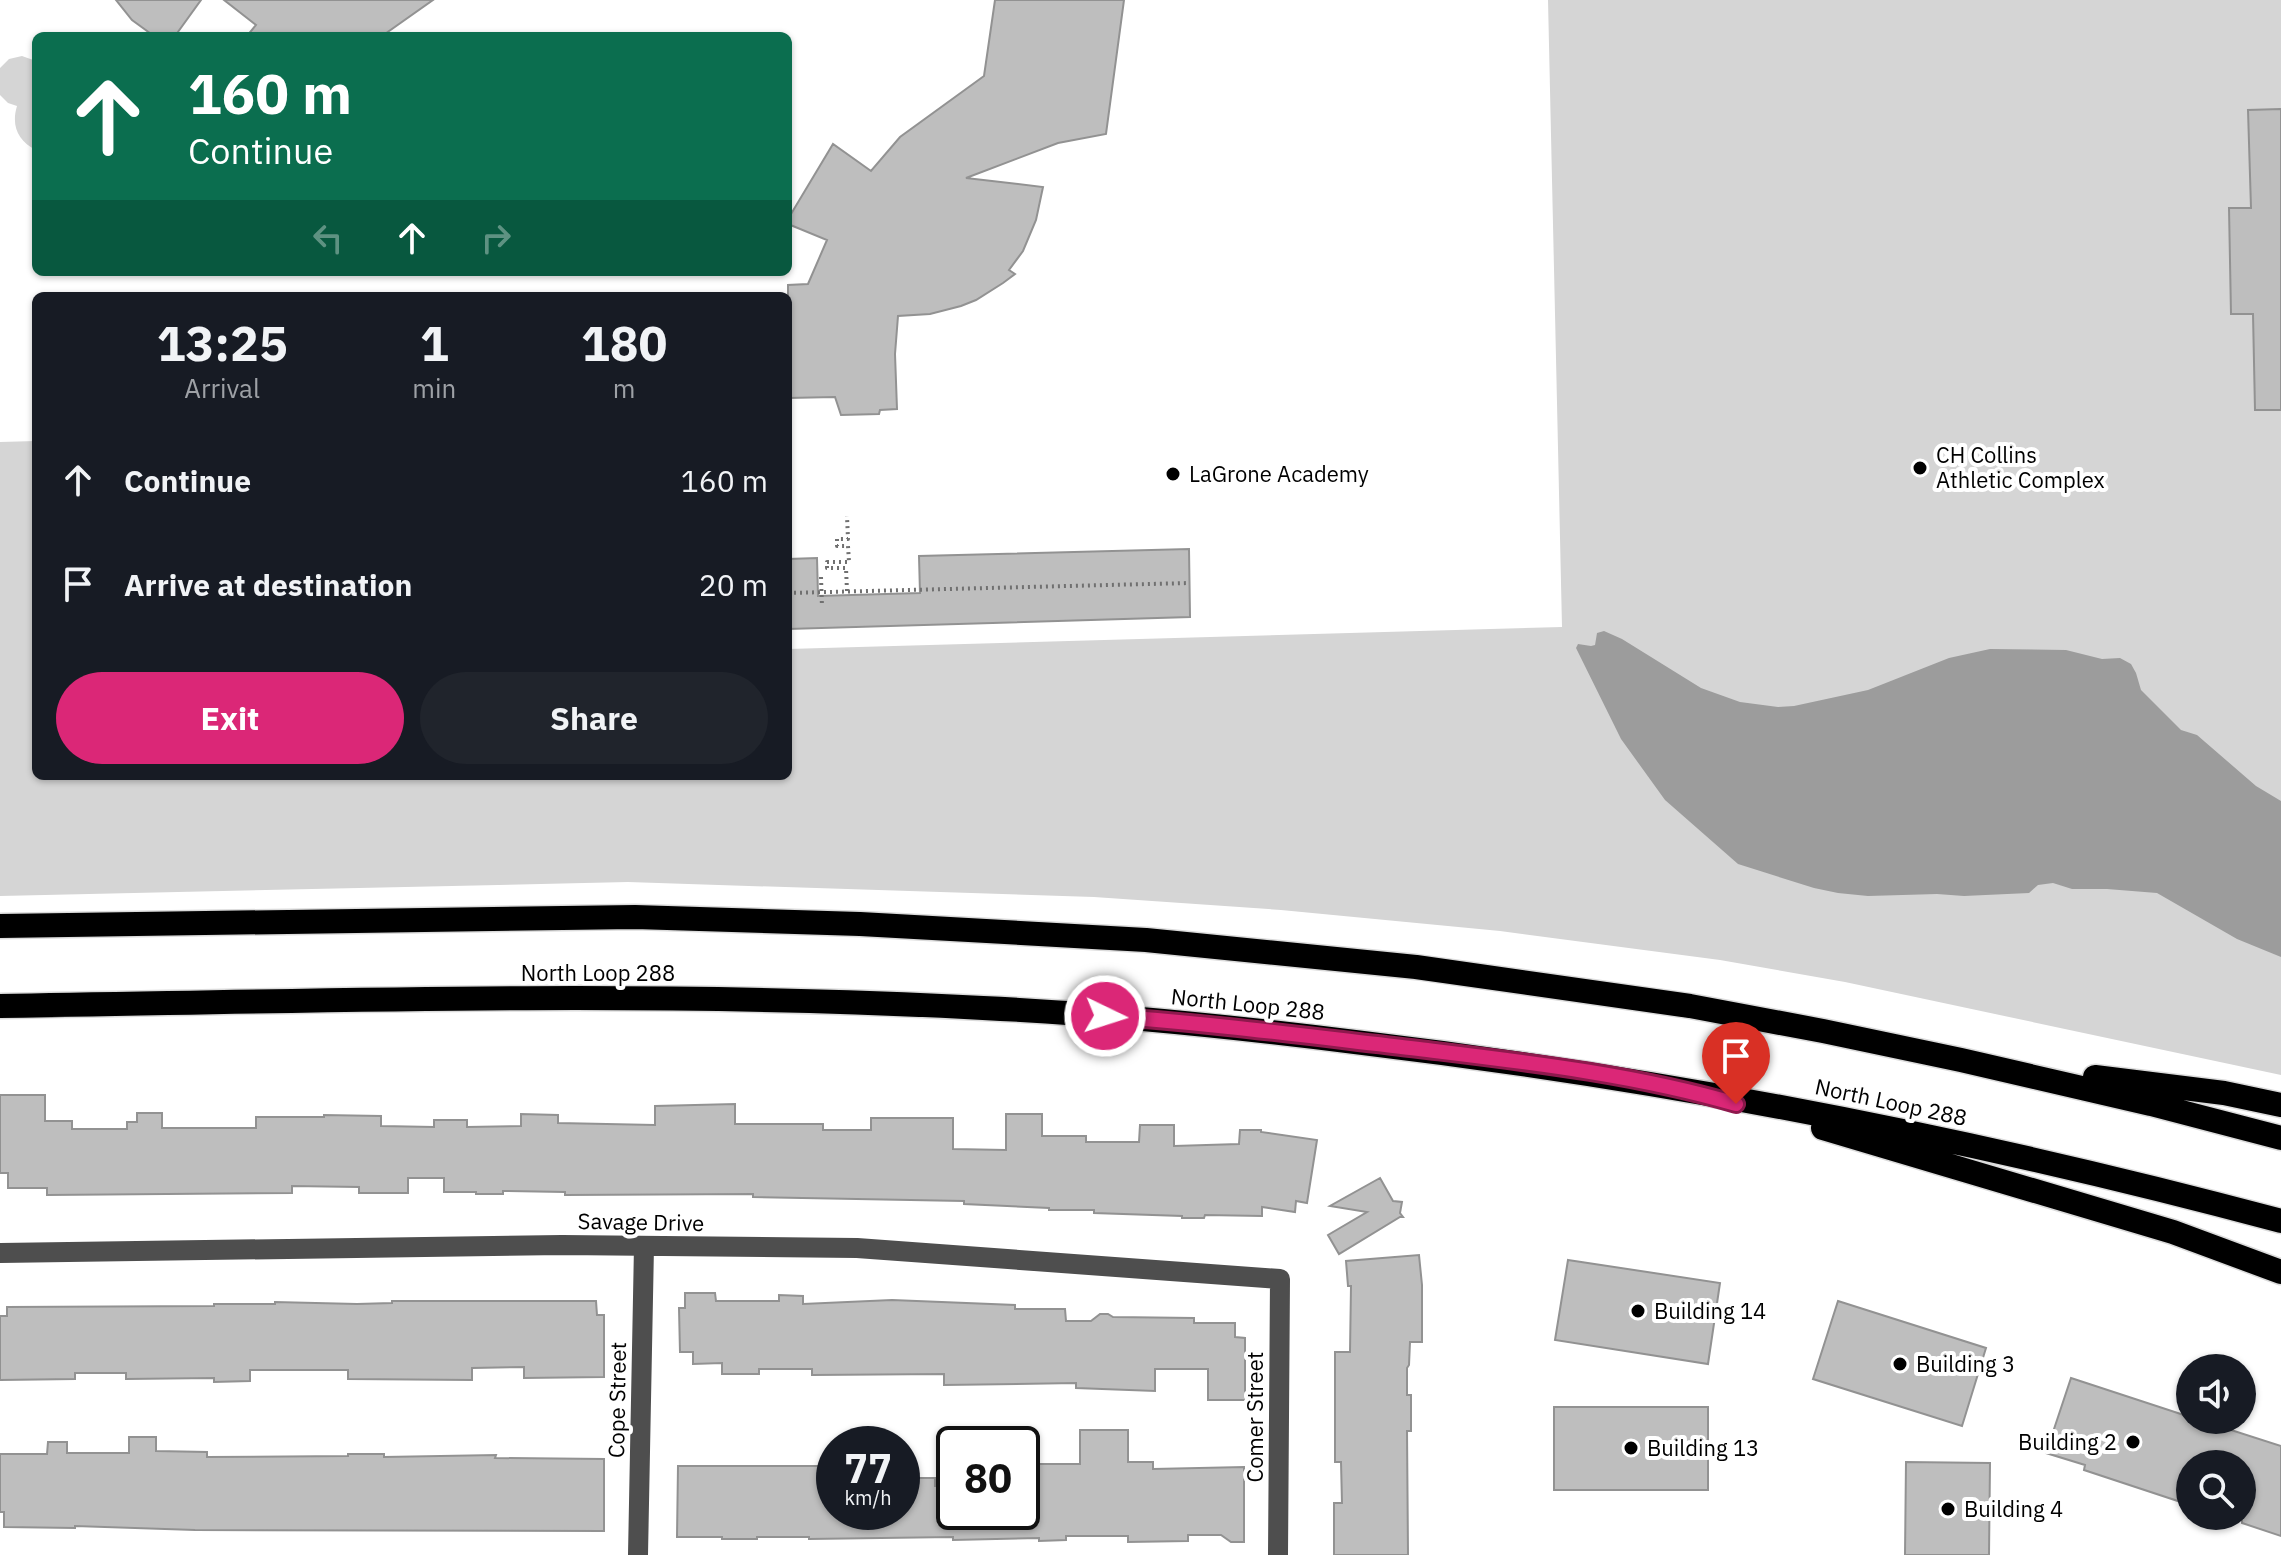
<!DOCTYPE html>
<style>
:root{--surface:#171b24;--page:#20242c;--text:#f1f3f6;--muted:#9ea1a6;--accent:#db2777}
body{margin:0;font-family:"IBM Plex Sans",sans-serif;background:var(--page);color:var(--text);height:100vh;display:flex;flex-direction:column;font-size:30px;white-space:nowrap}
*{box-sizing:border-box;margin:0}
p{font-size:26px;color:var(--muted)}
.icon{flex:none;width:44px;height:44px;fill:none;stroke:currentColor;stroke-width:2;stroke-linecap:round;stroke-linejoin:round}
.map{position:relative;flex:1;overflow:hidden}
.side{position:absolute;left:32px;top:292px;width:760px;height:488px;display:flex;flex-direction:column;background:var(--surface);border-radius:12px;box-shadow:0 2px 6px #0004}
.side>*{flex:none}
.banner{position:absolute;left:32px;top:32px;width:760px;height:244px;border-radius:12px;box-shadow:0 2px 6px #0004;background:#0b6e4f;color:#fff;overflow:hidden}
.fabs{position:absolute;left:2176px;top:1354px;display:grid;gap:16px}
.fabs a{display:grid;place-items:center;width:80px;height:80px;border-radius:50%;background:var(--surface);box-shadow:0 2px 6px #0004;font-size:40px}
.speed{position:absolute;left:816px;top:1426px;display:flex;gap:16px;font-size:40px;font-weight:700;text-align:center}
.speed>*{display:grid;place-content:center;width:104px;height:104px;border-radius:50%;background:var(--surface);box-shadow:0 2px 6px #0004;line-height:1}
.speed small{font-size:20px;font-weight:400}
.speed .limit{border:4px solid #111;border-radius:12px;background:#fff;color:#111}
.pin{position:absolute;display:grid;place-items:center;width:68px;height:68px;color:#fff;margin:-82px -34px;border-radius:50% 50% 50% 0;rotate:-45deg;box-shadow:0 0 8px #0007}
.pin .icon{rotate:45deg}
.me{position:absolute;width:88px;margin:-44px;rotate:94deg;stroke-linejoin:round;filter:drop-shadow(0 0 6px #0008)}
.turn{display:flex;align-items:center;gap:28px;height:168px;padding:0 24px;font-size:36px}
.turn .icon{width:104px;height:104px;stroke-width:2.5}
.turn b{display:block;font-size:56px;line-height:68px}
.lanes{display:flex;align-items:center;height:76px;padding:0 24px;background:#0003;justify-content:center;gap:40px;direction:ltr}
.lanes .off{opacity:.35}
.eta{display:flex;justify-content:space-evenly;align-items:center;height:136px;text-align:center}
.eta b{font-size:48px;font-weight:700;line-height:56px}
.action{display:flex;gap:16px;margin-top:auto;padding:16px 24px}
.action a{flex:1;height:92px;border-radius:48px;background:var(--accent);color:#fff;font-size:32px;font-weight:700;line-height:92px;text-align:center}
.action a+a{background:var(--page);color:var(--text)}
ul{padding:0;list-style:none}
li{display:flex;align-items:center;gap:24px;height:104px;padding:0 24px}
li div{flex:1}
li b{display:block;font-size:30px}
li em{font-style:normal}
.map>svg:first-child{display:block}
</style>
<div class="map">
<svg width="2281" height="1555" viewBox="0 0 2281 1555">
<rect width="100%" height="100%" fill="#fff"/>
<!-- green -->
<path fill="#d5d5d5" d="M 1548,0 L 2281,0 L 2281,1075 L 1845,982 L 1720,960 L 1500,931 L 1281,910 L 1094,897 L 628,882 L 0,896 L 0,442 L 36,441 L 36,776 L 788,776 L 788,649 L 1562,627 Z
M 22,56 L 36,61 L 36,150 C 18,141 11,126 17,106 L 8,103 L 0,95 L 0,68 L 9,59 Z"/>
<!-- water -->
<path fill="#9c9c9c" d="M 1604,631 L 1622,639 L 1701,688 L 1740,702 L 1778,707 L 1794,706 L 1868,690 L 1949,658 L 1990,649 L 2066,650 L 2102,659 L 2120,658 L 2131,664 L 2136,673 L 2141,690 L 2181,730 L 2197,735 L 2256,786 L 2281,801 L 2281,957 L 2237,939 L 2157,893 L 2107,889 L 2072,889 L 2053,883 L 2038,885 L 2029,893 L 1964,896 L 1937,894 L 1868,896 L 1838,893 L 1814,888 L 1738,864 L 1665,800 L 1621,739 L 1576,648 L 1578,644 L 1591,646 L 1595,645 L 1597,633 Z"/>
<!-- building -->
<path fill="#bebebe" stroke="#929292" stroke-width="2" d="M 116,0 L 201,0 L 175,36 L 154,36 L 132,20 Z
M 224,0 L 433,0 L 382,36 L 247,36 L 256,25 Z
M 995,0 L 1124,0 L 1106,134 L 1058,143 L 966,178 L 1043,187 L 1036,220 L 1023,251 L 1009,270 L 1015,274 L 1003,283 L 976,300 L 961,306 L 930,314 L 898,316 L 895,354 L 897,409 L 880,410 L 879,414 L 841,415 L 835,397 L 788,398 L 788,285 L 808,284 L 827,240 L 788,224 L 788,219 L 833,144 L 871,171 L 900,137 L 984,76 Z
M 2281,109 L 2281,410 L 2255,410 L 2253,314 L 2231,314 L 2229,208 L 2251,208 L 2248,110 Z
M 1189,549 L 1190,617 L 788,629 L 788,559 L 817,558 L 818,596 L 920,593 L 919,556 Z
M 0,1095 L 45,1095 L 45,1121 L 72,1121 L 72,1129 L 127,1129 L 127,1122 L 137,1122 L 137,1113 L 162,1113 L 162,1128 L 256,1128 L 256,1117 L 324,1117 L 324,1115 L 381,1116 L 381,1126 L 434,1127 L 434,1120 L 467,1120 L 467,1127 L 521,1126 L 521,1114 L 558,1115 L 558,1123 L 655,1125 L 655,1106 L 735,1104 L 735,1124 L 823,1124 L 823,1130 L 871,1130 L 871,1118 L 953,1118 L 953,1149 L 1006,1150 L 1006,1114 L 1042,1114 L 1042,1136 L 1086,1136 L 1086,1142 L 1139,1142 L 1140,1125 L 1174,1125 L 1174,1146 L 1239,1144 L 1240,1130 L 1261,1130 L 1261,1132 L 1317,1140 L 1307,1203 L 1296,1201 L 1295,1212 L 1262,1207 L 1262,1216 L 1205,1215 L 1204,1218 L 1182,1218 L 1182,1216 L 1094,1213 L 1094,1210 L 1049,1210 L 1049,1208 L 964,1204 L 964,1201 L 753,1197 L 753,1194 L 565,1195 L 565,1192 L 503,1191 L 503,1194 L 476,1194 L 476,1192 L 444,1192 L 444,1178 L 408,1178 L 408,1193 L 359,1193 L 359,1187 L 292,1186 L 292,1193 L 47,1195 L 47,1188 L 8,1188 L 8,1173 L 0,1173 Z
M 1380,1178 L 1393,1201 L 1402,1202 L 1400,1213 L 1403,1217 L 1400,1217 L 1339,1254 L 1328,1235 L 1367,1212 L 1330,1206 Z
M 1419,1255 L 1422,1285 L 1422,1342 L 1410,1342 L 1409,1365 L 1407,1368 L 1407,1395 L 1411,1395 L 1411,1431 L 1407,1431 L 1408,1555 L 1334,1555 L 1334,1503 L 1342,1503 L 1341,1462 L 1335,1462 L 1335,1352 L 1350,1352 L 1351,1286 L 1348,1286 L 1346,1261 Z
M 1568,1260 L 1720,1283 L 1708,1364 L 1555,1340 Z
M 685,1293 L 715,1293 L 716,1301 L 779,1301 L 779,1295 L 803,1296 L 803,1304 L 892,1300 L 1015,1305 L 1015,1309 L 1065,1309 L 1066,1321 L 1091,1321 L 1100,1314 L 1108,1314 L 1113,1317 L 1194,1318 L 1194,1323 L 1235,1323 L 1235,1337 L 1245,1338 L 1245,1400 L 1208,1400 L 1208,1369 L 1155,1369 L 1155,1391 L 1076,1388 L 1076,1383 L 944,1385 L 944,1374 L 812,1375 L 812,1369 L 759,1369 L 759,1374 L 722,1374 L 722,1363 L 693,1364 L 693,1352 L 680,1352 L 679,1308 L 685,1308 Z
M 392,1301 L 596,1301 L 597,1315 L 604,1315 L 604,1377 L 524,1378 L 524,1367 L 472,1368 L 472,1380 L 348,1379 L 348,1370 L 250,1370 L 250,1381 L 214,1382 L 214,1378 L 126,1379 L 126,1373 L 75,1373 L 75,1379 L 0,1380 L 0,1316 L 7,1316 L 7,1307 L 214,1306 L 214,1304 L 275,1304 L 275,1302 L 357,1304 L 392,1303 Z
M 1838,1301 L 1986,1348 L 1962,1426 L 1813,1379 Z
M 2071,1378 L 2190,1417 L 2190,1420 L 2200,1420 L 2281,1446 L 2281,1536 L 2242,1523 L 2242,1464 L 2190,1464 L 2190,1505 L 2084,1470 L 2085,1465 L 2046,1453 Z
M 1554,1407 L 1708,1407 L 1708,1490 L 1554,1490 Z
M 1080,1430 L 1128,1430 L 1128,1462 L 1153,1462 L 1153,1469 L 1244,1467 L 1244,1542 L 1231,1542 L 1221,1535 L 1188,1535 L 1188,1541 L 1128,1542 L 1128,1536 L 1066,1536 L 1066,1540 L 1039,1541 L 1039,1538 L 953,1540 L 953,1537 L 809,1539 L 809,1537 L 757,1537 L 757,1539 L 722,1539 L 722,1537 L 677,1537 L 678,1466 L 834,1466 L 834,1512 L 902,1512 L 902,1478 L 935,1478 L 935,1486 L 954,1486 L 954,1512 L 1022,1512 L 1022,1464 L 1080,1464 Z
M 129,1437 L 156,1437 L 156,1451 L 207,1452 L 207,1457 L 348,1456 L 348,1454 L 384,1454 L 384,1457 L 496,1455 L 495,1458 L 604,1459 L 604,1531 L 195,1530 L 75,1526 L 75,1528 L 4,1527 L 4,1512 L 0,1512 L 0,1454 L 47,1454 L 48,1442 L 67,1442 L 67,1453 L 129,1453 Z
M 1906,1462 L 1990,1463 L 1989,1555 L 1905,1555 Z"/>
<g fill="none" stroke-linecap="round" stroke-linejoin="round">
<defs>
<path id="highway" d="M 0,926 L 635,917 L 860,924 L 1146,940 L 1416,967 L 1690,1006 L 1823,1031 L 1961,1060 L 2151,1104 L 2281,1138
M 0,1006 C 327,1001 655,990 983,1008 C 1110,1014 1236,1027 1363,1043 C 1673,1080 1979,1140 2281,1221
M 2095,1077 L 2224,1093 L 2281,1105
M 1823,1128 L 2173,1232 L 2281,1272"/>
</defs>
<!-- highway casing -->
<use href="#highway" stroke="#dbdbdb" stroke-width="27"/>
<!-- path -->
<path stroke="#707070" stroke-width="4" stroke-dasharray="2 4" stroke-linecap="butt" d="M 821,577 L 822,607
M 847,591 L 846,568 L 827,568 L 827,562 L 849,562 L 848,546 L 837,546 L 837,539 L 848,539 L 847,516
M 788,593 L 1189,583"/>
<!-- minor -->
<path stroke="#4e4e4e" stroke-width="20" d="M 0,1253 L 562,1245 L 857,1248 L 1280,1279 L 1278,1555
M 638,1555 L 644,1246"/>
<!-- highway -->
<use href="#highway" stroke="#000" stroke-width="24"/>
</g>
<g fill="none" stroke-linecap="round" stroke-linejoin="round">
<defs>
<path id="route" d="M 1105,1016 C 1210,1023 1314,1037 1419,1049 C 1525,1062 1633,1074 1736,1104"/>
</defs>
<!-- route casing -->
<use href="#route" stroke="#8e194d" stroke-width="20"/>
<!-- route -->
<use href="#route" stroke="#db2777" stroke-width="14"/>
</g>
<!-- markers -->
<g fill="#000" stroke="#fff" stroke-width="3">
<circle cx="1920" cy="468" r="8"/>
<circle cx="1173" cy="474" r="8"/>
<circle cx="1638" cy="1311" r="8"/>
<circle cx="1900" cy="1364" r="8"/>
<circle cx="2133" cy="1442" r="8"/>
<circle cx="1631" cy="1448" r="8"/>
<circle cx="1948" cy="1509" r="8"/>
</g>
<g text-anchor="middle" stroke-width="8" stroke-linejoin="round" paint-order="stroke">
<!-- poi labels -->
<g font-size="22" fill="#000" stroke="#fff" text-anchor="start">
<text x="1936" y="463">CH Collins<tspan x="1936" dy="25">Athletic Complex</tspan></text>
<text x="1189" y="482">LaGrone Academy</text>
<text x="1654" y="1319">Building 14</text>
<text x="1916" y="1372">Building 3</text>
<text x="2117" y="1450" text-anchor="end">Building 2</text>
<text x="1647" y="1456">Building 13</text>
<text x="1964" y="1517">Building 4</text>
</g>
<!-- street labels -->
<g font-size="22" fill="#000" stroke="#fff">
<text x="598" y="981">North Loop 288</text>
<text transform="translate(1248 1004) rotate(6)" y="8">North Loop 288</text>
<text transform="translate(1891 1102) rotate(12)" y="8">North Loop 288</text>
<text transform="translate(641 1222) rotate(1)" y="8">Savage Drive</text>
<text transform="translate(617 1400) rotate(-89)" y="8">Cope Street</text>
<text transform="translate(1255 1417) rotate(-90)" y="8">Comer Street</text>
</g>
</g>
</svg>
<div class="fabs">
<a><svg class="icon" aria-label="sound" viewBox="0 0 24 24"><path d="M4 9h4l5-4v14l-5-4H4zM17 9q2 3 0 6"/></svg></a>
<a><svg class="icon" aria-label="search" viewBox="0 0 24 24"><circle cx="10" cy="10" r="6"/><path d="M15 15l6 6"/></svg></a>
</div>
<div class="speed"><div>77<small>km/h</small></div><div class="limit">80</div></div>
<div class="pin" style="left:1736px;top:1104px;background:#d93025"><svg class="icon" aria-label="arrive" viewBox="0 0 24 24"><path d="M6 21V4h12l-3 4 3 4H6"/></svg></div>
<svg class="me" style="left:1105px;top:1016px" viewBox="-20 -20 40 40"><circle r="17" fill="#db2777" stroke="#fff" stroke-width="3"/><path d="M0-11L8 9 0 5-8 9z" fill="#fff"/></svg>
<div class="banner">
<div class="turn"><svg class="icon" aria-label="ahead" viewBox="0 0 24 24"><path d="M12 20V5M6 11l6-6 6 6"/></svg><div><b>160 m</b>Continue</div></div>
<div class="lanes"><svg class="icon off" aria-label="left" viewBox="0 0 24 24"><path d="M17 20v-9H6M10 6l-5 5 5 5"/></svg><svg class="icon" aria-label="ahead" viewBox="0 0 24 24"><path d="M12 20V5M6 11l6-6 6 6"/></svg><svg class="icon off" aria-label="right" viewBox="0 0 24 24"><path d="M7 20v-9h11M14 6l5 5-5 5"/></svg></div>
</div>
<section class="side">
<div class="eta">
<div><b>13:25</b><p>Arrival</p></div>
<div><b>1</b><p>min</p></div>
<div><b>180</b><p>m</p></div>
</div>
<ul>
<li><svg class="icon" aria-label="ahead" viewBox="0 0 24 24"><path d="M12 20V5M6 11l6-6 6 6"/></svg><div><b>Continue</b></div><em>160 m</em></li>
<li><svg class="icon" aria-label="arrive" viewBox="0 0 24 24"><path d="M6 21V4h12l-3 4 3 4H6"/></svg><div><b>Arrive at destination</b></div><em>20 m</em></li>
</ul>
<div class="action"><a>Exit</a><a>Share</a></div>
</section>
</div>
